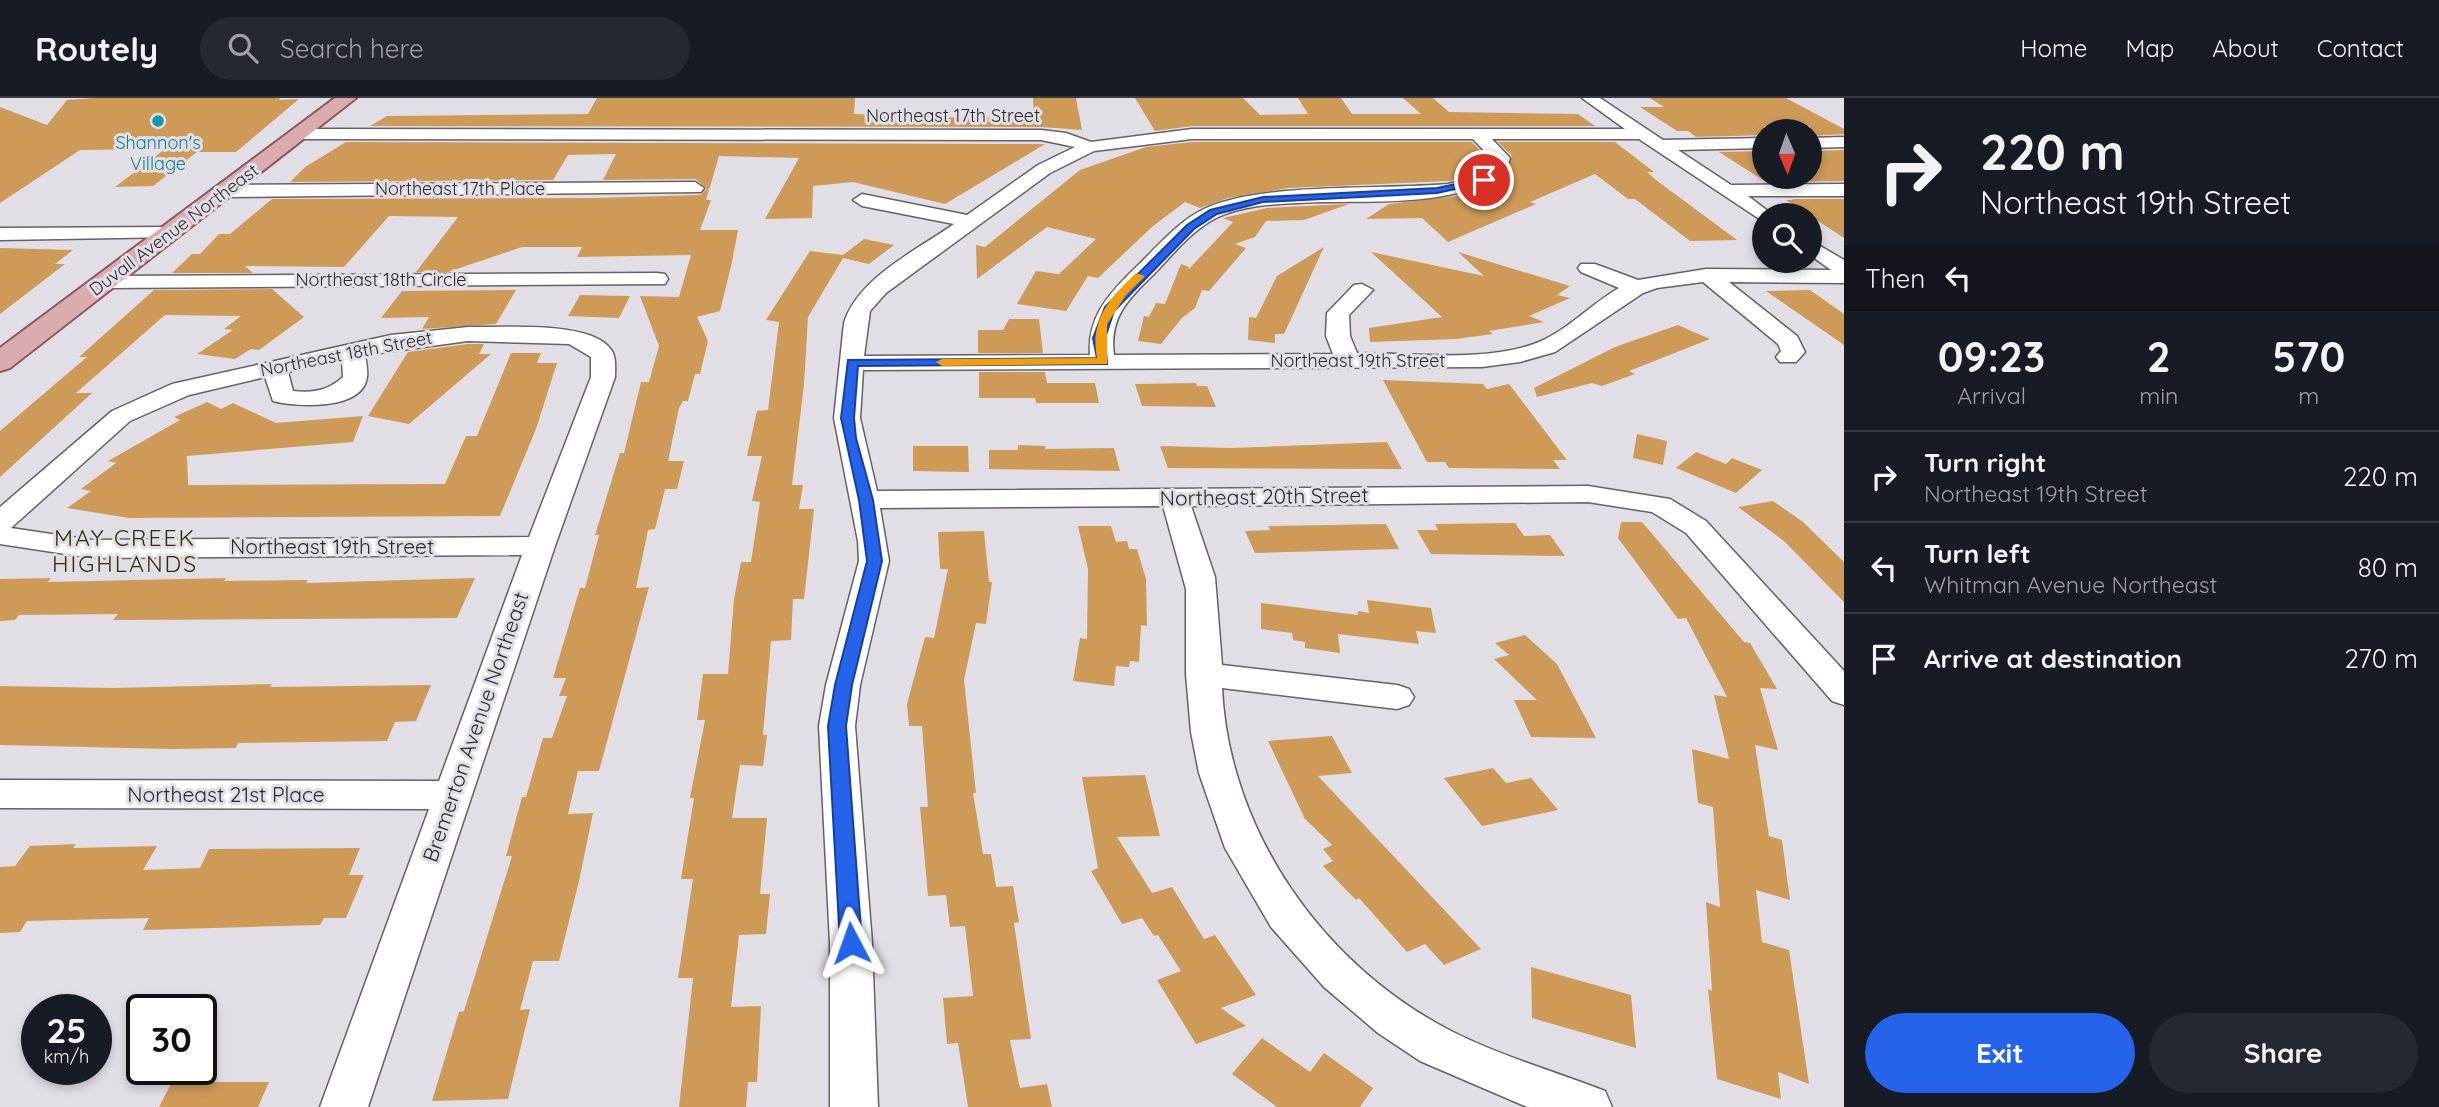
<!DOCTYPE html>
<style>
:root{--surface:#171b24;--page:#242831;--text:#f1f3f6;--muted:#9ea1a6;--line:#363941;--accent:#2563eb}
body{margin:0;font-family:Quicksand,sans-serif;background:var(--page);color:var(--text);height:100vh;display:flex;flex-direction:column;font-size:26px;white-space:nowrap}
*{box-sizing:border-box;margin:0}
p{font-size:23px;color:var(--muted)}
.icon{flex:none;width:38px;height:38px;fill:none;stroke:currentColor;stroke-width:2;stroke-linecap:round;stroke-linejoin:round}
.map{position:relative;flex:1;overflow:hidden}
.sheet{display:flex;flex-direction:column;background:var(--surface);width:595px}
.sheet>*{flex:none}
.hud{background:#171b24;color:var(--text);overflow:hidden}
.needle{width:46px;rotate:178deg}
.controls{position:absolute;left:1752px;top:21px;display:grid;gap:14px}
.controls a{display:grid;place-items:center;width:70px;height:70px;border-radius:50%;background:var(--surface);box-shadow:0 4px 10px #0003;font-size:35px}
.speed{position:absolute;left:21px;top:896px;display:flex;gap:14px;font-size:35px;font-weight:700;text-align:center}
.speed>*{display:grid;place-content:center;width:91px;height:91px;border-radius:50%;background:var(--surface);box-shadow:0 4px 10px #0003;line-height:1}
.speed small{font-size:18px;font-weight:400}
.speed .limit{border:4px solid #111;border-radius:10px;background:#fff;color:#111}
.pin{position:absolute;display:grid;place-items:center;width:60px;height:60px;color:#fff;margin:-30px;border:4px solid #fff;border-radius:50%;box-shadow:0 2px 7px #0007}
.me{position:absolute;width:77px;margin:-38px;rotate:356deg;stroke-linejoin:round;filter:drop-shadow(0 0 5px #0008)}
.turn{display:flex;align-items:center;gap:24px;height:147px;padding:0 21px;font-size:32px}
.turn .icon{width:91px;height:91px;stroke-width:2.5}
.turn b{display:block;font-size:49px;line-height:60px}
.then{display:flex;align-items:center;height:66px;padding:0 21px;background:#0003;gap:14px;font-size:26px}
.eta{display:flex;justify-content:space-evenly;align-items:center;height:119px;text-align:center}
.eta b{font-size:42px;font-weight:700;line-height:49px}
.button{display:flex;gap:14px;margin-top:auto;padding:14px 21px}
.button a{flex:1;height:80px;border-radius:42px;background:var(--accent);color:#fff;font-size:28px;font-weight:700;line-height:80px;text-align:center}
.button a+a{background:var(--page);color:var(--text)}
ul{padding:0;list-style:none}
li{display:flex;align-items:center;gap:21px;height:91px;padding:0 21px;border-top:2px solid var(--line)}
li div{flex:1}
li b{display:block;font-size:26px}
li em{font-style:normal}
header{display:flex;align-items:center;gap:42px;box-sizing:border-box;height:98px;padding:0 35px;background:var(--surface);border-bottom:2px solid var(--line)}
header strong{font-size:33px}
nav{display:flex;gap:38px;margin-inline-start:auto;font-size:24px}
.search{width:490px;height:63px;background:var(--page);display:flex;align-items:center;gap:18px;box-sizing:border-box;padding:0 24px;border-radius:38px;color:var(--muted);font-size:26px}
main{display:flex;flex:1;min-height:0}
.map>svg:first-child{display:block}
</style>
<header>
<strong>Routely</strong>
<div class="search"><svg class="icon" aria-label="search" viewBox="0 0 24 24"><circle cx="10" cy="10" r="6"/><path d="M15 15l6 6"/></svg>Search here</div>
<nav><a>Home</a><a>Map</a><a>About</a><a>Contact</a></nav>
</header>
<main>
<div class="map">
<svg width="1844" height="1009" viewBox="0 0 1844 1009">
<rect width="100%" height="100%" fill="#e2dee6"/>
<!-- building -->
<path fill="#ce9a58" d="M 94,0 L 280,0 L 279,2 L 299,1 L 236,54 L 197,54 L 153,88 L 115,89 L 165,51 L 80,52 L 0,105 L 0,9 L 47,27 L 67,2 Z
M 597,0 L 855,0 L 854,16 L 970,20 L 1034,18 L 1033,0 L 1076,0 L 1082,32 L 1041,29 L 370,28 L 387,18 L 588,16 Z
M 1135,0 L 1243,0 L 1260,17 L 1308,16 L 1298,0 L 1341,0 L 1352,16 L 1421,16 L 1403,0 L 1433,0 L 1449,14 L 1578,16 L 1595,28 L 1192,28 L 1155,33 Z
M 1650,0 L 1786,0 L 1844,31 L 1844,36 L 1810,38 L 1810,28 L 1764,28 L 1764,37 L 1696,39 L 1688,33 L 1677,33 L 1640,9 L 1664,9 Z
M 346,44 L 1045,46 L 945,106 L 853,84 L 813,88 L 812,120 L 765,121 L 799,60 L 719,58 L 706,102 L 711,102 L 700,132 L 738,132 L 732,164 L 720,213 L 697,219 L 708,243 L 700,276 L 695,276 L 688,303 L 683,303 L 679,310 L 668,363 L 684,363 L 677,391 L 665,391 L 655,431 L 648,432 L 636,490 L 649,489 L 599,673 L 578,673 L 568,716 L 593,715 L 579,783 L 559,863 L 533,863 L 520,912 L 530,911 L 508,1001 L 432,1003 L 459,914 L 464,913 L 512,758 L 506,758 L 522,699 L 526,699 L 543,640 L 552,640 L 567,598 L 559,598 L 566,580 L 553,580 L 580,490 L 585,490 L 599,437 L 595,437 L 620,355 L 624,355 L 641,284 L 649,284 L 659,248 L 640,198 L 679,199 L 691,157 L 577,159 L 582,149 L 522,149 L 448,174 L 416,174 L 458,119 L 389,118 L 344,169 L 245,168 L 253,175 L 172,175 L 192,156 L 200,156 L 219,136 L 230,136 L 272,101 L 594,100 L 701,97 L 707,90 L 695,81 L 603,82 L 616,56 L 568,57 L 553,82 L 290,84 L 305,69 Z
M 1192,44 L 1472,44 L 1489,62 L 1489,68 L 1472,78 L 1448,83 L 1288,90 L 1228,100 L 1200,110 L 1185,104 L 1153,128 L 1098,180 L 1088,178 L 1066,213 L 1017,206 L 1036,173 L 1059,176 L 1096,141 L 1047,129 L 977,181 L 976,147 L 985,149 L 1080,72 L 1146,49 Z
M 1498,44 L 1615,44 L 1654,74 L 1647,74 L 1656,82 L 1737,142 L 1690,143 L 1635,101 L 1628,101 L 1595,76 L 1530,104 L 1536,106 L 1448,144 L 1422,120 L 1366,121 L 1389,106 L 1457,98 L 1506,78 L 1512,58 Z
M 1810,53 L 1844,52 L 1844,83 L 1766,84 L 1719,54 L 1764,53 L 1764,79 L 1810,79 Z
M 1791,101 L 1844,101 L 1844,140 L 1786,102 L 1794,102 Z
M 1349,106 L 1304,122 L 1266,123 L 1255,139 L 1235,146 L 1246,150 L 1209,193 L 1202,192 L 1195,210 L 1182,220 L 1161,246 L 1138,243 L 1144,218 L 1149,219 L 1156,205 L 1165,206 L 1181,166 L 1189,169 L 1188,172 L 1233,124 L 1223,120 L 1267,110 Z
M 864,141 L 894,147 L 869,166 L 843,160 L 808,219 L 804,286 L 792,387 L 803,387 L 799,411 L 814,411 L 804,501 L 793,501 L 791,542 L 771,543 L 763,637 L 767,637 L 763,668 L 740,667 L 732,720 L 767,720 L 760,796 L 770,796 L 766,836 L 739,837 L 731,909 L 761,908 L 757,984 L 748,984 L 746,1009 L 679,1009 L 693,880 L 678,880 L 693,781 L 681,781 L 694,700 L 690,700 L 705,622 L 697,622 L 703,576 L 728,576 L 734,501 L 741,464 L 751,464 L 760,404 L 752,403 L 762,358 L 747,358 L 757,313 L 768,312 L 779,224 L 766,222 L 810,153 L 843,157 Z
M 1324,149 L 1284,236 L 1275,236 L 1275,245 L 1248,242 L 1249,219 L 1256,220 L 1277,178 Z
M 0,150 L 73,152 L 55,166 L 65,166 L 0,216 Z
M 1371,154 L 1484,178 L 1458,154 L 1570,188 L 1557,197 L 1570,200 L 1529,218 L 1544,224 L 1489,233 L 1493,236 L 1456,241 L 1370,244 L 1369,230 L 1442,219 Z
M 272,191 L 304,219 L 259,252 L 251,251 L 235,261 L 197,256 L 233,232 L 224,231 L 241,218 L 165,217 L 76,295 L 92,295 L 0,379 L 0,333 L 87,259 L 79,259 L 154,192 Z
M 516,192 L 496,226 L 422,231 L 429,219 L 381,220 L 402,193 Z
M 1810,192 L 1844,216 L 1844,247 L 1766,193 Z
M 580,197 L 630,198 L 619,220 L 568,218 Z
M 1009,221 L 1039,221 L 1043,255 L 978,255 L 978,232 L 1003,232 Z
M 1678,227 L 1710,241 L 1629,273 L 1635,276 L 1602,288 L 1592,285 L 1537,299 L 1534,290 L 1615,249 Z
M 468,246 L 484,246 L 479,256 L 491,256 L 409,326 L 368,318 L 408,254 Z
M 511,255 L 541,255 L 537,265 L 557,265 L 536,331 L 500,418 L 129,420 L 67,410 L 91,393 L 81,391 L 116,365 L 108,363 L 180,322 L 174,319 L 207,304 L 221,311 L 233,305 L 276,325 L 363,318 L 353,344 L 187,358 L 188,387 L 445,386 L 466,338 L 477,338 Z
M 979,274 L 1045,274 L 1047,285 L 1095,285 L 1099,305 L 1036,305 L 1035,300 L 979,300 Z
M 1383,282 L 1483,286 L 1487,291 L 1509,286 L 1567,362 L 1553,362 L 1560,371 L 1449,370 L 1445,364 L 1427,364 Z
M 1196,285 L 1197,288 L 1207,288 L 1216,309 L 1142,308 L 1135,286 Z
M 1637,336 L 1667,343 L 1663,367 L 1633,360 Z
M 1387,344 L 1402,371 L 1168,370 L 1160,348 L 1232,350 Z
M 1018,347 L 1045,348 L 1045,351 L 1114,350 L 1120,373 L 989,371 L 989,352 L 1018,352 Z
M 913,348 L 968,348 L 969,374 L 913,373 Z
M 1696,354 L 1726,366 L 1732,360 L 1762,372 L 1736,395 L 1676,370 Z
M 1773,403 L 1803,424 L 1844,464 L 1844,504 L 1784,443 L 1738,409 Z
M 1621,424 L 1642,424 L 1744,544 L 1750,545 L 1777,591 L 1760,590 L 1778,652 L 1755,647 L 1769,738 L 1782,742 L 1790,802 L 1756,792 L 1762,844 L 1789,852 L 1809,986 L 1778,974 L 1781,1001 L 1717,981 L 1708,891 L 1712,893 L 1706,804 L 1720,809 L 1713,709 L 1698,705 L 1692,651 L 1729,661 L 1714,597 L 1727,599 L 1686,520 L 1678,521 L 1618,440 Z
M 1515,425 L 1524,438 L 1550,437 L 1565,458 L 1431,456 L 1417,432 L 1438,432 L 1435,426 Z
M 1386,426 L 1399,451 L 1255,455 L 1245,433 L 1270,432 L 1268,428 Z
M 1078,428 L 1111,428 L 1116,444 L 1127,443 L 1129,451 L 1137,451 L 1146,481 L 1147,528 L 1141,527 L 1139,564 L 1130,563 L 1129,569 L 1116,568 L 1114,588 L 1073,583 L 1080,540 L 1087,541 L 1088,471 Z
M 984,433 L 989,484 L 992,484 L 986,526 L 976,525 L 964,582 L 976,695 L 973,695 L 983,756 L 991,756 L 996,789 L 1013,788 L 1019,824 L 1014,825 L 1031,941 L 1010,942 L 1020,990 L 1047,986 L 1052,1009 L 968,1009 L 958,945 L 947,946 L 943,900 L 973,898 L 965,828 L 950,829 L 946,797 L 928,798 L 920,709 L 928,709 L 922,628 L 909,628 L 907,606 L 925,539 L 934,540 L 948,471 L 940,471 L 938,434 Z
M 51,480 L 48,484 L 226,480 L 224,483 L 308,482 L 306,485 L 475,480 L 457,520 L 113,522 L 118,516 L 19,517 L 15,522 L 0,523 L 0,481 Z
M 1367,502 L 1431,510 L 1436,535 L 1416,533 L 1419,546 L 1338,536 L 1340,555 L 1305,550 L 1305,544 L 1293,542 L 1292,535 L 1261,531 L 1261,505 L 1358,517 L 1358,513 L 1369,515 Z
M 1525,537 L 1557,566 L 1596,640 L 1531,639 L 1514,602 L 1537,602 L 1494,561 L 1509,557 L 1495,545 Z
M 272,586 L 270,589 L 431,587 L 416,623 L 395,624 L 387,643 L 238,645 L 236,650 L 171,651 L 0,647 L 0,588 L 113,590 Z
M 1332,638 L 1352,675 L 1318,678 L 1481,851 L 1444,867 L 1425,846 L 1407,854 L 1359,800 L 1356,802 L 1323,768 L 1333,763 L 1323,751 L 1332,747 L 1305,721 L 1268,643 Z
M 1493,670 L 1506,685 L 1531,680 L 1558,712 L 1482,728 L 1444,680 Z
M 1145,677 L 1160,738 L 1117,739 L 1152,795 L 1172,789 L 1204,841 L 1215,837 L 1256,897 L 1221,910 L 1246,928 L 1196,946 L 1157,882 L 1181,873 L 1158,837 L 1154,838 L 1142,820 L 1122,826 L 1091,773 L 1098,770 L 1082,679 Z
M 76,746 L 73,750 L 157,748 L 143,772 L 200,770 L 209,751 L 360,750 L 349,777 L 364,777 L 346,820 L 324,820 L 320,827 L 143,832 L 149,820 L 27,823 L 20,834 L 0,835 L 0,769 L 15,768 L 30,748 Z
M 1531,869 L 1631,897 L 1636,950 L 1532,920 Z
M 1262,940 L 1310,974 L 1324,955 L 1373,990 L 1360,1009 L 1277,1009 L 1232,976 Z
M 172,984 L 269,984 L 258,1009 L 159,1009 Z"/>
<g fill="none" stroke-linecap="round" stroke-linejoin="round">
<defs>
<path id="minor" d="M 1582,0 L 1600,0 L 1663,42 L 1764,40 L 1764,50 L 1678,52 L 1731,87 L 1844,86 L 1844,98 L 1748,98 L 1773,117 L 1764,117 L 1764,124 L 1639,41 L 1492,41 L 1510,60 L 1505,76 C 1446,112 1363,101 1297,105 C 1271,106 1242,108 1218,119 C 1191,132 1172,158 1151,179 C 1127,202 1109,221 1114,257 L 1333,256 L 1326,238 L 1327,215 L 1354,187 L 1362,186 L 1373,192 L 1349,217 L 1350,238 L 1357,255 C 1410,255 1489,265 1539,244 C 1569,231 1591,206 1619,190 L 1581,174 L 1578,170 L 1581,166 L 1595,166 L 1638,182 L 1706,171 L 1831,172 L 1810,157 L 1810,142 L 1844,162 L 1844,185 L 1729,184 L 1797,238 L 1805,254 L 1796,264 L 1780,264 L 1776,259 L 1781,253 L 1778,246 L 1703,184 L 1657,190 L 1643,195 L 1555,254 L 1520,264 L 1482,269 L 863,272 L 860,320 L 877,393 L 1588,388 L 1670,401 L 1706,423 L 1844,573 L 1844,607 L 1832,603 L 1686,435 L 1652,414 L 1588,404 L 1191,408 L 1215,479 L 1222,567 L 1397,587 L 1409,591 L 1414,599 L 1409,607 L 1397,611 L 1222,590 C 1229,734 1323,867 1451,933 C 1500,958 1554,973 1605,993 L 1612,1009 L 1527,1009 L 1420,963 L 1378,935 L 1324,889 L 1271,829 L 1225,750 L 1199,675 L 1191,634 L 1186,576 L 1186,491 L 1163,408 L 880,410 L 889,463 L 860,587 L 855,628 L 872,845 L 878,1009 L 830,1009 L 830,845 L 819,628 L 826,587 L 859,463 L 858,443 L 834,320 L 844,225 C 858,180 917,152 954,126 L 862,108 L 853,102 L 862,96 L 967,117 L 1038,67 L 1075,49 L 1041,42 L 301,41 L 293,36 L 301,31 L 1041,32 L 1066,35 L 1091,44 L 1192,31 L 1625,31 ZM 1192,41 L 1473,41 L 1492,61 L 1491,70 L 1473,80 L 1448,86 C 1381,92 1261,84 1204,111 C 1175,125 1154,153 1131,174 C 1107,198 1087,221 1090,257 L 864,258 L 870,213 L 886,195 L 1050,75 L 1094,53 Z
M 1844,39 L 1844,49 L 1810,50 L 1810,40 Z
M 695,84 L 704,90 L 701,94 L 226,99 L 217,93 L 226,87 Z
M 170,129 L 180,135 L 177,139 L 0,142 L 0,130 Z
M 657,175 L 665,176 L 668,181 L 665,186 L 105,190 L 94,184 L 105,178 Z
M 468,229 C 502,230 584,223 608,248 C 617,256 615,268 615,279 L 555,448 L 368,1009 L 320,1009 L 429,711 L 0,710 L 0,682 L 439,683 L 522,457 L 92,460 L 0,446 L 0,409 L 112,313 L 172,286 L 391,237 ZM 468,243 L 569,246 L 591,259 L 591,279 L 529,439 L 92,442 L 11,430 L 130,323 L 189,297 L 265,279 L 273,303 C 295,309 363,313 367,279 C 368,272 366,264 365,257 ZM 342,262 L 343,279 C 328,293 312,295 293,293 L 288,274 Z"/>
<path id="major" d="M 335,0 L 356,0 L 10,270 L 0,273 L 0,250 Z"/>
</defs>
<!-- minor casing -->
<use href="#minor" stroke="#646168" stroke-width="3"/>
<!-- major casing -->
<use href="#major" stroke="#8c5a5e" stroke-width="4"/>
<!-- minor -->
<use href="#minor" fill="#fff" fill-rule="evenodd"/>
<!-- major -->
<use href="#major" fill="#daacaf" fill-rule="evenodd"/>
</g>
<!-- route -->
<path fill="#2563eb" stroke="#184099" stroke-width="2" d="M 1484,80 L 1487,84 L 1437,95 L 1263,104 L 1217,116 L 1194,131 L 1114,213 L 1105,240 L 1107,266 L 858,268 L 854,320 L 856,340 L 873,402 L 882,463 L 852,587 L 846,628 L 862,845 L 859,851 L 851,854 L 843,851 L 840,845 L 828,628 L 835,587 L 867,463 L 859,402 L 841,320 L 848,262 L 1097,260 L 1093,240 L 1105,209 L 1187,127 L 1210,112 L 1263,99 L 1437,90 Z"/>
<!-- slow -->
<path fill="#f59e0b" d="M 1136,175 L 1145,178 L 1126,197 L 1107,226 L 1107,266 L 942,268 L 936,264 L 942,261 L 1097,260 C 1090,221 1109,201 1136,175 Z"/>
<!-- markers -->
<circle fill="#0f9aa8" stroke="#e2dee6" stroke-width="2.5" cx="158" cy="23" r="7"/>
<g text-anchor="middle" stroke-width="6" stroke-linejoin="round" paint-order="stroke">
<!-- far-street labels -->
<g font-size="18" fill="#29282b" stroke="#e2dee6">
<text x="953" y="24">Northeast 17th Street</text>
<text x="460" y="97">Northeast 17th Place</text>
<text transform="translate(174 132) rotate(-37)" y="6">Duvall Avenue Northeast</text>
<text x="381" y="188">Northeast 18th Circle</text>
<text transform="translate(346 256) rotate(-11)" y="6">Northeast 18th Street</text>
<text x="1358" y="269">Northeast 19th Street</text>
</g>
<!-- far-culture labels -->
<g font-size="18" fill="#0d838f" stroke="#e2dee6">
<text x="158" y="51">Shannon's<tspan x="158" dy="21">Village</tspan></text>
</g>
<!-- street labels -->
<g font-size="21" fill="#29282b" stroke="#e2dee6">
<text transform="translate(1264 399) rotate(-1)" y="7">Northeast 20th Street</text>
<text x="332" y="456">Northeast 19th Street</text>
<text transform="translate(476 629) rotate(-71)" y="7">Bremerton Avenue Northeast</text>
<text x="226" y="704">Northeast 21st Place</text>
</g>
<!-- neighbourhood labels -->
<g font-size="23" letter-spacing="2" fill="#332e03" stroke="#e2dee6">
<text x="125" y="448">MAY CREEK<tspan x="125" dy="26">HIGHLANDS</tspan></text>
</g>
</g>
</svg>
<div class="controls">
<a><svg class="needle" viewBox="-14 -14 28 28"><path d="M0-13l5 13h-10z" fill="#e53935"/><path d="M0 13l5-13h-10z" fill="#9ea1a6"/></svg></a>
<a><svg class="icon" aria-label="search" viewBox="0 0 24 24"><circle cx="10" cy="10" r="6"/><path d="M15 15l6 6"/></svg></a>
</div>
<div class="speed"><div>25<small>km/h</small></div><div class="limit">30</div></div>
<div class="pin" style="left:1484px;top:82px;background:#d93025"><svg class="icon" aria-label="arrive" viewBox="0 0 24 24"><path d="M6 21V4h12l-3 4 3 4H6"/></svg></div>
<svg class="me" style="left:851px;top:845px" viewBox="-20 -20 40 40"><path d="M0-17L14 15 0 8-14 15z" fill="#2563eb" stroke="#fff" stroke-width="4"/></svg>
</div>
<section class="sheet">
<div class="hud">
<div class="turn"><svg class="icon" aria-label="right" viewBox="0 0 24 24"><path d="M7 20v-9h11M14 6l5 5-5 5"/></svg><div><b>220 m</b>Northeast 19th Street</div></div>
<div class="then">Then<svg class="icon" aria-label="left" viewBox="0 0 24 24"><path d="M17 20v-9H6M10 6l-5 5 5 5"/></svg></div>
</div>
<div class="eta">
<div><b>09:23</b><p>Arrival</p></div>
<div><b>2</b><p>min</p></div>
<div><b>570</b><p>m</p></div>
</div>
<ul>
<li><svg class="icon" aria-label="right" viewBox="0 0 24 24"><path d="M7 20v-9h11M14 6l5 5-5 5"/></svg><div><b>Turn right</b><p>Northeast 19th Street</p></div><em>220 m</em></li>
<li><svg class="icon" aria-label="left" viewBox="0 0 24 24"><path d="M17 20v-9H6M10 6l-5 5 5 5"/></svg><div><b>Turn left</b><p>Whitman Avenue Northeast</p></div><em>80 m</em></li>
<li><svg class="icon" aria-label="arrive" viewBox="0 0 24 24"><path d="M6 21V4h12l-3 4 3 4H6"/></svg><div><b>Arrive at destination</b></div><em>270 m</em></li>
</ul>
<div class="button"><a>Exit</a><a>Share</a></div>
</section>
</main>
